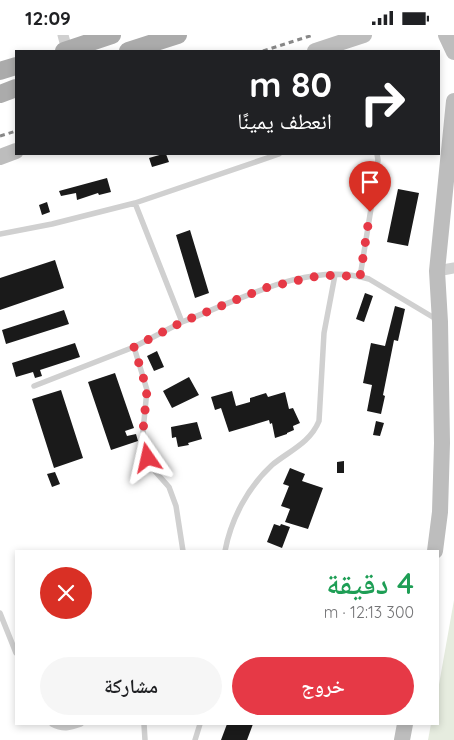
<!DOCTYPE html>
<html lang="ar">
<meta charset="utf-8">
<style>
:root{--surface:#fff;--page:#f6f6f6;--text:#202124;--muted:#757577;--accent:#e63946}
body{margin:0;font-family:Quicksand,"Noto Naskh Arabic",sans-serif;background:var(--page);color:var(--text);direction:rtl;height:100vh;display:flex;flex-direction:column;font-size:19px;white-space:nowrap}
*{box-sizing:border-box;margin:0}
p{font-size:16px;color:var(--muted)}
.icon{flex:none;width:28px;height:28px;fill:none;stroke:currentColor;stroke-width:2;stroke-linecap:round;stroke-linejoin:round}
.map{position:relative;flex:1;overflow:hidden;direction:ltr}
.panel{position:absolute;left:15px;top:515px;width:424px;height:175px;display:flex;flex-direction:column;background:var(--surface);border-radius:0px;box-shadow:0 2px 8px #0003;direction:rtl}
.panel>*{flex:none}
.top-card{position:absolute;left:15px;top:15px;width:425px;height:105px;border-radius:0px;box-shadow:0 2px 8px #0003;direction:rtl;background:#202124;color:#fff;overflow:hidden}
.pin{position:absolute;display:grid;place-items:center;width:42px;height:42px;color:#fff;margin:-51px -21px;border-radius:50% 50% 50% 0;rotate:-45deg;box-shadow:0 0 5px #0007}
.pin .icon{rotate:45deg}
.me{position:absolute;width:55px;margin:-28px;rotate:349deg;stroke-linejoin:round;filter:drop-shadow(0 0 4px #0008)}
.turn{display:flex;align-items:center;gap:18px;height:105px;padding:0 25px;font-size:22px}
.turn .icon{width:65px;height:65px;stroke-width:2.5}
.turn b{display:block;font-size:35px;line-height:42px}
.round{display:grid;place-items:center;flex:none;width:52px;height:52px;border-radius:26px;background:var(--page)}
.headline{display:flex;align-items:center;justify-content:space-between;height:85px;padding:0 25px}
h1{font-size:30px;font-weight:600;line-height:38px;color:#1e9e55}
.action{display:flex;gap:10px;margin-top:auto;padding:10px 25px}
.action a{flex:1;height:58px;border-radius:30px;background:var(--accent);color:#fff;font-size:20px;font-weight:600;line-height:58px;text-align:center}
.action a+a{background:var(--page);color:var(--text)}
.status{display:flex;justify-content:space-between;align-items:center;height:35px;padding:0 25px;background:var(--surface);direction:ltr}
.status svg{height:14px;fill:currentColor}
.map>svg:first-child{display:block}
</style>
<div class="status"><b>12:09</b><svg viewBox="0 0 49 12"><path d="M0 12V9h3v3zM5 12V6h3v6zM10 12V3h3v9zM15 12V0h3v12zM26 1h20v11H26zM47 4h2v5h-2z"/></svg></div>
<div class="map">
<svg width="454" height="705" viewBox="0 0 454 705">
<rect width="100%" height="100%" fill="#fff"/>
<!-- green -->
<path fill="#e6ecdf" d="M 454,565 L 454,705 L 428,705 L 431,689 L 438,689 L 438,655 Z"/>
<!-- building -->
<path fill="#1a1a1a" d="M 163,119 L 166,119 L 169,127 L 152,132 L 149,123 Z
M 107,143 L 111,157 L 99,160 L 98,158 L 77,165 L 76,158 L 61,161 L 59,156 Z
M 398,154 L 419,158 L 408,211 L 387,207 Z
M 47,167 L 50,177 L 42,180 L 39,170 Z
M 190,195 L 209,258 L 195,263 L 176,200 Z
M 55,225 L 64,253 L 0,275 L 0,243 Z
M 365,258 L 373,261 L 364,287 L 356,284 Z
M 395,271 L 405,274 L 398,306 L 394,305 L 383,360 L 385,361 L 381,379 L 367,376 L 372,350 L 363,348 L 371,308 L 385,311 Z
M 64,275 L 69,289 L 6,309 L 2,295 Z
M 75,308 L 80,322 L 40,335 L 42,341 L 35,343 L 33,337 L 16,342 L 12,328 Z
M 157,316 L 164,332 L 154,336 L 147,321 Z
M 115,338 L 134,393 L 125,396 L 127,401 L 136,399 L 138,406 L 111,415 L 88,347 Z
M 189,342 L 199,360 L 172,373 L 163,356 Z
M 61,355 L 83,423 L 54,433 L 32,364 Z
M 232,356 L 236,371 L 250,367 L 250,363 L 266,358 L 268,362 L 285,357 L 289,374 L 293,373 L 300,388 L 293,391 L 294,395 L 287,398 L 287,399 L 275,403 L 272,388 L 270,389 L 269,385 L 229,397 L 221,373 L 215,375 L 211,362 Z
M 376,386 L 384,388 L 380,401 L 373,400 Z
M 197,387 L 202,404 L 188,408 L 189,410 L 178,412 L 176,402 L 172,403 L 171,392 Z
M 344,426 L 344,438 L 337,438 L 337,427 Z
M 290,433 L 305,439 L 302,446 L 323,453 L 308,494 L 285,487 L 290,474 L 281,471 L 289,451 L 283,449 Z
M 55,437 L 60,449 L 52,452 L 47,439 Z
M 274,489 L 280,491 L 281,489 L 290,492 L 282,513 L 267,507 Z
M 227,689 L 253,689 L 247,705 L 221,705 Z"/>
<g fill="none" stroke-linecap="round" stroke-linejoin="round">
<!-- lane -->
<path stroke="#d0d0d0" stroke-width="5.5" d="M 135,168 L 182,287 C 238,266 308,225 369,244 L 436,284
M 0,199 L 52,189 L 135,168 L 279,119
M 360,242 L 373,161 L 378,125 L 377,119
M 134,312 L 147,355 L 143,396 L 148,423 L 153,434 L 169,452 L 176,471 L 183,516
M 34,351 L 134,312 L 182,287
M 225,516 C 231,484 248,452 272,430 C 289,416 310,408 319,386 L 324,298 L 335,240
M 0,578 L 16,618
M 52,689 C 63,695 70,693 81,689
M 144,689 L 145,705
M 195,705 L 200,689"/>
<!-- street -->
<path stroke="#d0d0d0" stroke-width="11" d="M 63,0 L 67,15
M 437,236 L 454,233"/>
<!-- secondary -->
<path stroke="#bdbdbd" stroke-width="16" d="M 446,0 L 454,17
M 315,16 L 364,0
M 0,122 L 16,116
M 435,516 L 440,477 L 442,408 L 440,287 L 437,236 L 454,66
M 402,705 L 405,689"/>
<!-- primary -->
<path stroke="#ababab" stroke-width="18" d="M 64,16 L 112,0
M 128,16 L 178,0
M 0,36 L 16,31
M 0,59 L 16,53"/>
<!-- rail -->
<path stroke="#888" stroke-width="3" stroke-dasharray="5 4" stroke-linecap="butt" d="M 263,16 L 313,0
M 0,101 L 16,96"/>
</g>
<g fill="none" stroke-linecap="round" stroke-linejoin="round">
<!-- route -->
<path stroke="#e63946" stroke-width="9" stroke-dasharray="0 16.2" d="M 148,423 L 143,396 L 147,355 L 134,312 L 182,287 L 265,253 L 312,242 L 335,240 L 360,242 L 370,177"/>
</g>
</svg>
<div class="pin" style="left:370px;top:177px;background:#d93025"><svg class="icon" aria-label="arrive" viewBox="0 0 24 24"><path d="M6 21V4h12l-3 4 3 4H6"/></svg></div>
<svg class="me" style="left:148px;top:423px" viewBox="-20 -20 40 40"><path d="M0-17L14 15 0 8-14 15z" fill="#e63946" stroke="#fff" stroke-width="4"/></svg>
<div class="top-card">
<div class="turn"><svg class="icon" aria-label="right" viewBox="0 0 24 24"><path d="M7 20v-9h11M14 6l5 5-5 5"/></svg><div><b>80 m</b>انعطف يمينًا</div></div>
</div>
<section class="panel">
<div class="headline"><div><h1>4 دقيقة</h1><p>300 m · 12:13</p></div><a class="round" style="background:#d93025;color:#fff"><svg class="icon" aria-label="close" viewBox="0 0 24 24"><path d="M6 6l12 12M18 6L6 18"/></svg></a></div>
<div class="action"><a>خروج</a><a>مشاركة</a></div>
</section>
</div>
